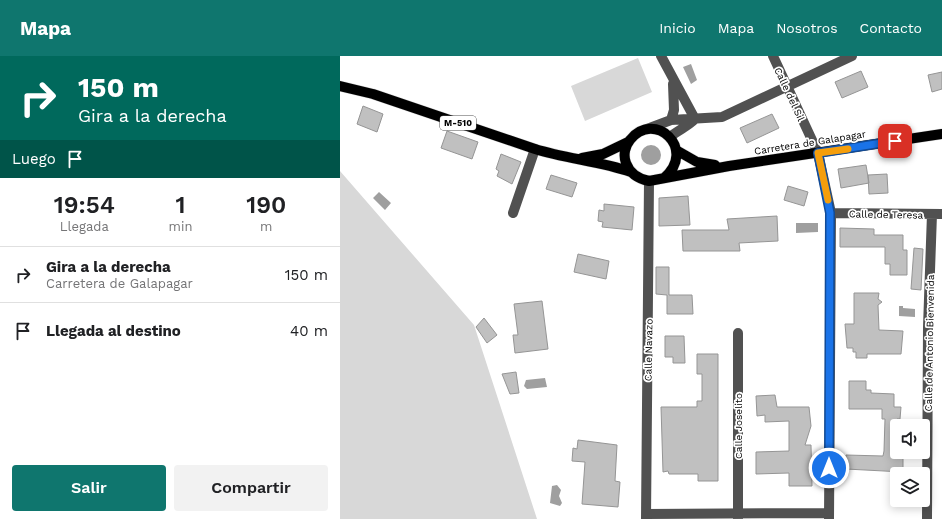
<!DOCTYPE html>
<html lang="es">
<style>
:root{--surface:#fff;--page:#f2f2f2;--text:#202124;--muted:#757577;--line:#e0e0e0;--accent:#0f766e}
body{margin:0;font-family:"Work Sans",sans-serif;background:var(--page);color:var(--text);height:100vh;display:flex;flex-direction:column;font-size:15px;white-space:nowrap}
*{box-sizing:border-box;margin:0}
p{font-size:13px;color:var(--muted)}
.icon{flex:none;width:22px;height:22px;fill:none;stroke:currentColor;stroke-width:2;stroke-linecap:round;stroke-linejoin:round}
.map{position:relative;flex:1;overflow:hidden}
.side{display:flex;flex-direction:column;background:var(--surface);width:340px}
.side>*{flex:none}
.banner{background:#00695c;color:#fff;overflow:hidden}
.fabs{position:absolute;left:550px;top:363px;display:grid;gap:8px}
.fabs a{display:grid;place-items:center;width:40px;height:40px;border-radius:4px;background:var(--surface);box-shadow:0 2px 10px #0003;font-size:20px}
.pin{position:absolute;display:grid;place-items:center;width:34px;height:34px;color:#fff;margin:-17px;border-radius:8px;box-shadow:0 2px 6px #0006}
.me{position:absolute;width:44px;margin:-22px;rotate:0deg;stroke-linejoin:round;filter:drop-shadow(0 0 3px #0008)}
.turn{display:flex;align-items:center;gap:14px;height:84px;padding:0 12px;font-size:18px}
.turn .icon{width:52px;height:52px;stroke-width:2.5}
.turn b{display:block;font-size:28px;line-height:34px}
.then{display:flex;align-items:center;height:38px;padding:0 12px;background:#0003;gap:8px;font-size:15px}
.eta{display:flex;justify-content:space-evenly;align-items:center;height:68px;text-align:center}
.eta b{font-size:24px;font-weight:600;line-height:28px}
.action{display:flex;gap:8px;margin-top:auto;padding:8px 12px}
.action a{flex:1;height:46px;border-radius:4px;background:var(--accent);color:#fff;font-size:16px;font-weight:600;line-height:46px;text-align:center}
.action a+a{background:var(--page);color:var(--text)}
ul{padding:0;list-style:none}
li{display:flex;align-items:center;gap:12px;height:56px;padding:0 12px;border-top:1px solid var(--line)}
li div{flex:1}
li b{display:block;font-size:15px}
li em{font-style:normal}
header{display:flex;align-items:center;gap:24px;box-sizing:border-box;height:56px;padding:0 20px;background:var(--accent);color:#fff}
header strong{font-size:19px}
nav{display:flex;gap:22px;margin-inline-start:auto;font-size:14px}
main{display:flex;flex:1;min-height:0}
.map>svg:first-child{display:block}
</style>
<header>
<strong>Mapa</strong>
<nav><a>Inicio</a><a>Mapa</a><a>Nosotros</a><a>Contacto</a></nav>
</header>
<main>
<section class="side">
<div class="banner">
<div class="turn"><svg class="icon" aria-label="right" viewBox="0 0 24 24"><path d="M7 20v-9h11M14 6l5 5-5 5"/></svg><div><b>150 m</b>Gira a la derecha</div></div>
<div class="then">Luego<svg class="icon" aria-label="arrive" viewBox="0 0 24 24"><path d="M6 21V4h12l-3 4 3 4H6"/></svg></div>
</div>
<div class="eta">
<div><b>19:54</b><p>Llegada</p></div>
<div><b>1</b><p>min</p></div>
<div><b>190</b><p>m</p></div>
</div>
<ul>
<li><svg class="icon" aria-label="right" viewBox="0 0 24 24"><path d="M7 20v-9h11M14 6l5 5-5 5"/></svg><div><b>Gira a la derecha</b><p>Carretera de Galapagar</p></div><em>150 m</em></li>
<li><svg class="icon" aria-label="arrive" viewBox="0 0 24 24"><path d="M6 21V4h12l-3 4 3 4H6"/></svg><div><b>Llegada al destino</b></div><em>40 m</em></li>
</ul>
<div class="action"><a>Salir</a><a>Compartir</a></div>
</section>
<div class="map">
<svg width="602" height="463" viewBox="0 0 602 463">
<rect width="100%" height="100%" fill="#fff"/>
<!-- green -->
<path fill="#d8d8d8" d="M 298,2 L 312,36 L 245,65 L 231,30 Z
M 0,115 L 134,269 L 197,463 L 0,463 Z"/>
<!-- water -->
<path fill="#9f9f9f" d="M 351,8 L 357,24 L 351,28 L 343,11 Z
M301 99a10 10 0 1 1 20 0a10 10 0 1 1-20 0Z
M 39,136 L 51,147 L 45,154 L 33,142 Z
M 456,167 L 478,167 L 478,176 L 456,177 Z
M 559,250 L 563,250 L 563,252 L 575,253 L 575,261 L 559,260 Z
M 205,322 L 207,331 L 187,333 L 184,330 L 186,324 Z
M 217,429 L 221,434 L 219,440 L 222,447 L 220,450 L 210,447 L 212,430 Z"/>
<!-- building -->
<path fill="#c0c0c0" stroke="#959595" d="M 521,15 L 528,31 L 502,42 L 495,26 Z
M 602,16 L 602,33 L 592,36 L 588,19 Z
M 23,50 L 43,58 L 37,76 L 17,68 Z
M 432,58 L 439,72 L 407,87 L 400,72 Z
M 107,75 L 138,86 L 132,103 L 101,92 Z
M 161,98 L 181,106 L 172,128 L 157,120 L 159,115 L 156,113 Z
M 526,109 L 529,127 L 501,132 L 498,113 Z
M 547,118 L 548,137 L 529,138 L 528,119 Z
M 211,119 L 237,127 L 232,141 L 206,133 Z
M 448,130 L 468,136 L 464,150 L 444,144 Z
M 348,140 L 350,169 L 319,170 L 319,142 Z
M 264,148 L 294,151 L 292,174 L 262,171 L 263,166 L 258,165 L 259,154 L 264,155 Z
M 437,160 L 438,185 L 399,187 L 400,195 L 343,195 L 342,174 L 389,174 L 387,163 Z
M 500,172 L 534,173 L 534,179 L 563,179 L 563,194 L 567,194 L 567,219 L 550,219 L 550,208 L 545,208 L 545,191 L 500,191 Z
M 574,192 L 583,193 L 581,234 L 571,233 Z
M 238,198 L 269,205 L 266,223 L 234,216 Z
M 316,211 L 329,211 L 329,239 L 352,239 L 353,258 L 327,258 L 327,239 L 316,238 Z
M 514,237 L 539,237 L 538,243 L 542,246 L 538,249 L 539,274 L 563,275 L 561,298 L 527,298 L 527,302 L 516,302 L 516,296 L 513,296 L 513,292 L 507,292 L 505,268 L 514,268 Z
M 202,245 L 208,293 L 175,297 L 173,279 L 178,279 L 174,248 Z
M 144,262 L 157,279 L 147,287 L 136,271 Z
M 325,280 L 344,280 L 345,307 L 333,307 L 333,301 L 325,301 Z
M 357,298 L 378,298 L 378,425 L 358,425 L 358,418 L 329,418 L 328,415 L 323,416 L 321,351 L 357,351 L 357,345 L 362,345 L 362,318 L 357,318 Z
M 176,316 L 179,337 L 170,338 L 162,318 Z
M 509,325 L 526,325 L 526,334 L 531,334 L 531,337 L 554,338 L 554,351 L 561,351 L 560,363 L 557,363 L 556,388 L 557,396 L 563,396 L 563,416 L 506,413 L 506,399 L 543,400 L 544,395 L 545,363 L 542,363 L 542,353 L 509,353 Z
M 435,339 L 437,351 L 469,351 L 471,370 L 465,389 L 471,389 L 472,430 L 449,430 L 449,417 L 416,418 L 416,396 L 449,395 L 449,365 L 425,366 L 425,359 L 417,360 L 416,340 Z
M 238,384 L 277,389 L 275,425 L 280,426 L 278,451 L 242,448 L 245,406 L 232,405 L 233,392 L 237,393 Z"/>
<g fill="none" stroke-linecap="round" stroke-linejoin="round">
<defs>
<path id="major" d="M 0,30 L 33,38 L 195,93 C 227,103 260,105 291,116
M 336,94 L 357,106 L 375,109
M 242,102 L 263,98 L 288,86
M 324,122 C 358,93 314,53 290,84 C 285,90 283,99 286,107 C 290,118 299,123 309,125 L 389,110 L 602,78"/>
</defs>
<!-- major casing -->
<use href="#major" stroke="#dbdbdb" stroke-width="11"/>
<!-- minor -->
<path stroke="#515151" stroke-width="10" d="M 321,0 L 355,63
M 433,0 L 478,97 L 491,157 L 489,463
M 331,64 L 334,54 L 333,28
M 307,73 L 331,64 L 382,61 L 512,0
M 330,81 C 338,74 347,71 355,63
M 173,157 L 195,93
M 491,157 L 602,158
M 398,277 L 398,463
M 306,458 L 489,457
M 306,463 L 309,125
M 587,463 L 588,271 L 592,158"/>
<!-- major -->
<use href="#major" stroke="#000" stroke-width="10"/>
</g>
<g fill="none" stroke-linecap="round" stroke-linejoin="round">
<defs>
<path id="route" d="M 489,412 L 490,157 L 478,97 L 555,85"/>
</defs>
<!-- route casing -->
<use href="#route" stroke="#114b97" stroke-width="10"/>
<!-- route -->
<use href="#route" stroke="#1a73e8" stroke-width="7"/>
<!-- slow -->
<path stroke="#f59e0b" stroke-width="7" d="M 488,144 L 478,97 L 508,93"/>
</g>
<g text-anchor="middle" stroke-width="3.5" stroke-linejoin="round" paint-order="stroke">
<!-- shield labels -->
<rect fill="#fff" stroke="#4c4c4c" stroke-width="1" x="100" y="60" width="36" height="14" rx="3"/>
<g font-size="9" font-weight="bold" fill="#000">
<text x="118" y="70">M-510</text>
</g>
<!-- street labels -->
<g font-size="10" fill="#000" stroke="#fff">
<text transform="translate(450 38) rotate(65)" y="4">Calle del Sil</text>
<text transform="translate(470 86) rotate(-9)" y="4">Carretera de Galapagar</text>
<text transform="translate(546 158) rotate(1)" y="4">Calle de Teresa</text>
<text transform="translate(589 287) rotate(-89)" y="4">Calle de Antonio Bienvenida</text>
<text transform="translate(308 294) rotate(-89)" y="4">Calle Navazo</text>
<text transform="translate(398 370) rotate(-90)" y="4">Calle Joselito</text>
</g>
</g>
</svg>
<div class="fabs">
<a><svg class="icon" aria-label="sound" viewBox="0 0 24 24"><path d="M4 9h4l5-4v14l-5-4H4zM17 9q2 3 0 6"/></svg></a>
<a><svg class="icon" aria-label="layers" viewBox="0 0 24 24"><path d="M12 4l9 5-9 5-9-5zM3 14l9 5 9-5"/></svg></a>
</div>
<div class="pin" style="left:555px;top:85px;background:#d93025"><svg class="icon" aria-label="arrive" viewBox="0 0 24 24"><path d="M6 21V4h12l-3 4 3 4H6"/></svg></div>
<svg class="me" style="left:489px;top:412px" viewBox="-20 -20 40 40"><circle r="17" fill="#1a73e8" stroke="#fff" stroke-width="3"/><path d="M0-11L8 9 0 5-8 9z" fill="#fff"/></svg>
</div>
</main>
